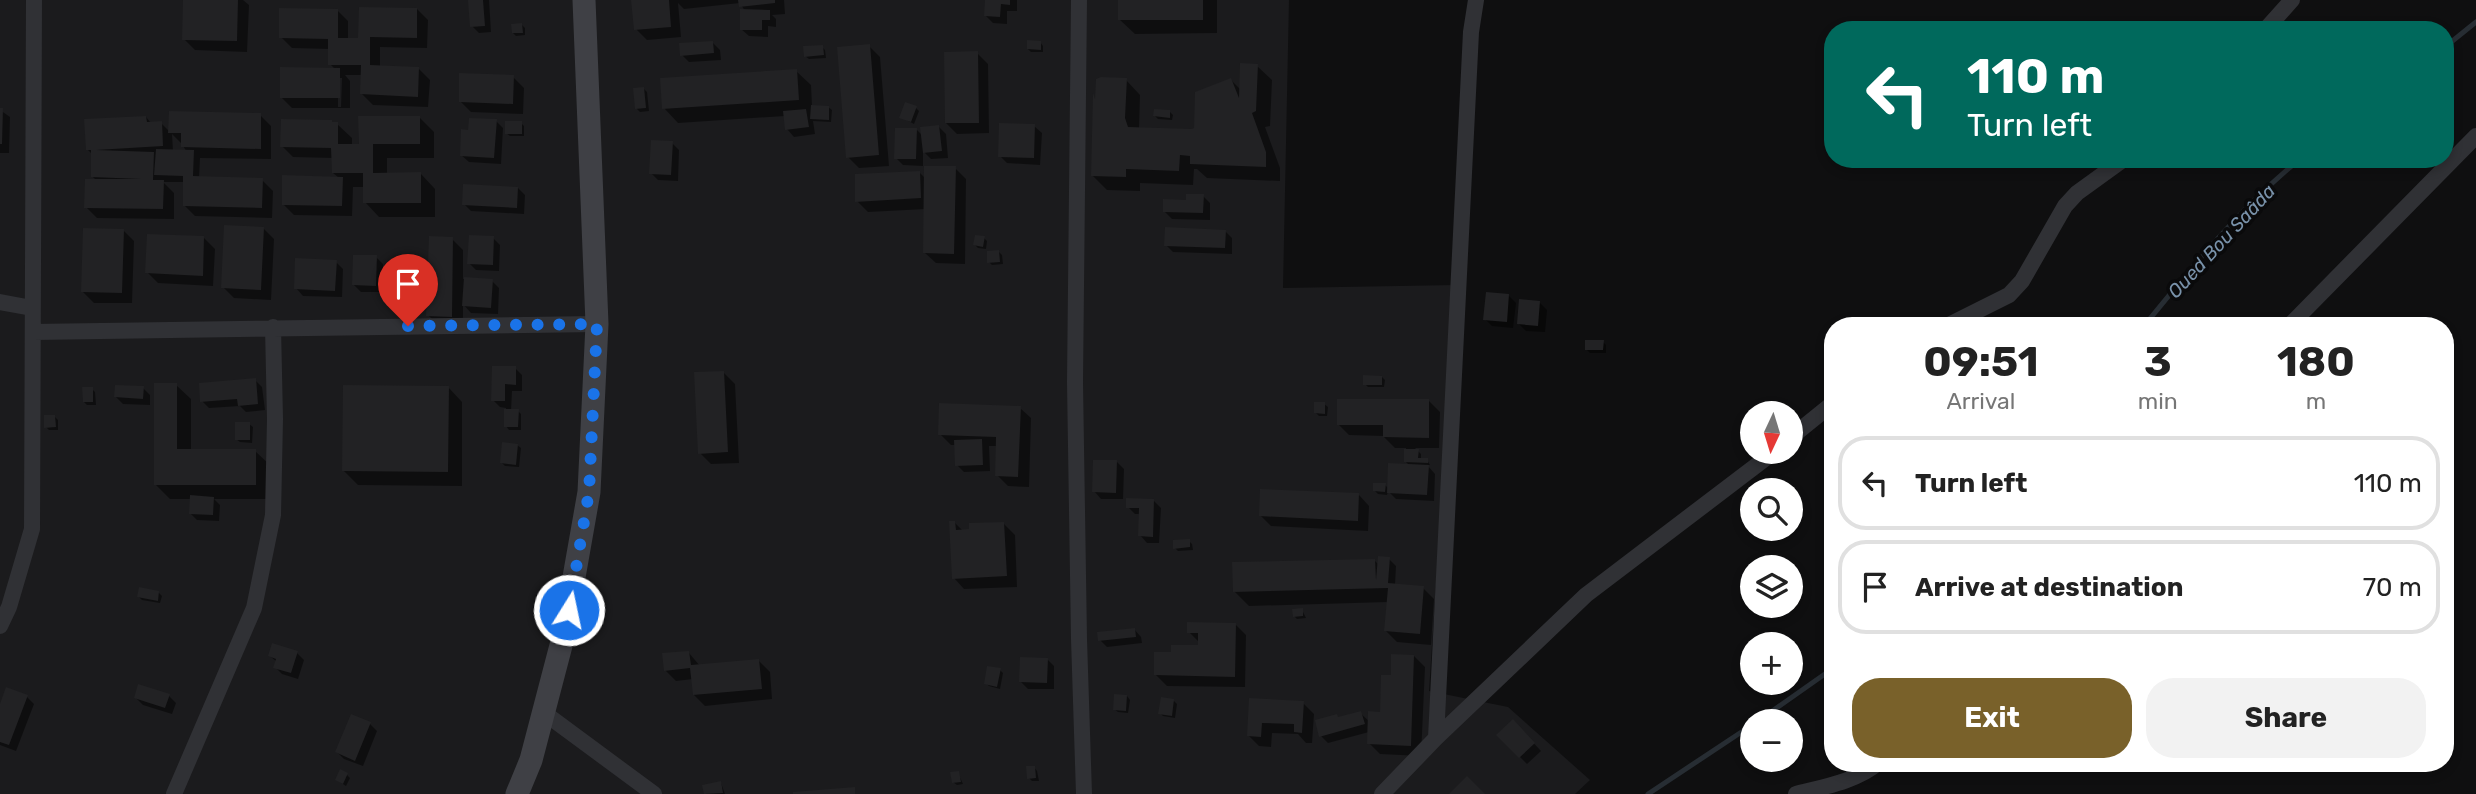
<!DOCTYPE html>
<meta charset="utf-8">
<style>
:root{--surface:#fff;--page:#f2f2f2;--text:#222;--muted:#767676;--line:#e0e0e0;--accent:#79612a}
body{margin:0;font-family:Rubik,sans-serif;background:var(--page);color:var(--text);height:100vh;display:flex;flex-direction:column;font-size:26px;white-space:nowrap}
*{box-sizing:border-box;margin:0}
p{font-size:23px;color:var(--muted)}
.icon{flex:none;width:38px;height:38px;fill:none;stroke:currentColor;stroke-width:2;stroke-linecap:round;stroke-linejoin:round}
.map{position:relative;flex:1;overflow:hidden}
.details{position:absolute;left:1824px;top:317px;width:630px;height:455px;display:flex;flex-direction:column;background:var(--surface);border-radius:28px;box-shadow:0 4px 10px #0003}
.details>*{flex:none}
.guide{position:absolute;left:1824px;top:21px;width:630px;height:147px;border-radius:28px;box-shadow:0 4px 10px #0003;background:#00695c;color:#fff;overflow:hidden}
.needle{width:46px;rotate:184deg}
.buttons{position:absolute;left:1740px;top:401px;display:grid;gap:14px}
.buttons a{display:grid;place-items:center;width:63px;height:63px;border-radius:50%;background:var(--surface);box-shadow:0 4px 10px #0003;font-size:35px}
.pin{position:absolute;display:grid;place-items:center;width:60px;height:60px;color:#fff;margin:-72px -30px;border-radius:50% 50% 50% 0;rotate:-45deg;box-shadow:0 0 7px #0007}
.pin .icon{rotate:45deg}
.me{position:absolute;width:77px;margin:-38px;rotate:10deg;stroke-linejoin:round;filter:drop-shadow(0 0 5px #0008)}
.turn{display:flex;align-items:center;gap:24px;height:147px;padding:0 28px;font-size:32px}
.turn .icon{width:91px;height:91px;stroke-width:2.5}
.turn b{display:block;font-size:49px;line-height:60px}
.eta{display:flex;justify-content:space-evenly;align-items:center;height:119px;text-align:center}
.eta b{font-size:42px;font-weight:700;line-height:49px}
.cta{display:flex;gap:14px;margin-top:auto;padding:14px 28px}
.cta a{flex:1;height:80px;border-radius:28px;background:var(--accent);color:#fff;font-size:28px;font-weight:700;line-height:80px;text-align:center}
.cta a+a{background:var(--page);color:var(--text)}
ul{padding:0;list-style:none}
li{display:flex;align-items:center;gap:21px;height:94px;margin:0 14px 10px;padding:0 14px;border:4px solid var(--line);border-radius:28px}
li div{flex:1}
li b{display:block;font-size:26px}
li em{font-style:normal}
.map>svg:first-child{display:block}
</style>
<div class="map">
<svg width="2476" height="794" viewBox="0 0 2476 794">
<rect width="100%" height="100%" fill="#0f0f10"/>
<!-- built -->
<path fill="#1b1b1d" d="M 0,0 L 1289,0 L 1283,288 L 1456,285 L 1429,691 L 1508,707 L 1590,780 L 1575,794 L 0,794 Z"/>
<!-- shadow -->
<path fill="#0007" fill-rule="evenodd" d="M 185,0 L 243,0 L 249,5 L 247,52 L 195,50 L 184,39 Z
M 469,0 L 489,0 L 491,32 L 479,33 L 472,26 Z
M 633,0 L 784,0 L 785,14 L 772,15 L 776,19 L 776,27 L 768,26 L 768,37 L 749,36 L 741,29 L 745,11 L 740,3 L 684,9 L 678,3 L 681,37 L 647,40 L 636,29 Z
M 987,0 L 1017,0 L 1017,11 L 1007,11 L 1007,24 L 993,23 L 986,16 Z
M 1120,0 L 1217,0 L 1217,33 L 1135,34 L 1120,20 Z
M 417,9 L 428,20 L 427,48 L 380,47 L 380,67 L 419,69 L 430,80 L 428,107 L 373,105 L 362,94 L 362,75 L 345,75 L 350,81 L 350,108 L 292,108 L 281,97 L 336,70 L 330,64 L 330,49 L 292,48 L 281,37 L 337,10 L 348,21 L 348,39 L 360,40 ZM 338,78 L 342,78 L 341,107 L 338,107 Z
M 522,25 L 525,28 L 525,35 L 516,36 L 513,33 Z
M 1040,42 L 1043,46 L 1043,52 L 1031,52 L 1028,49 Z
M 713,43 L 720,50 L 721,60 L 689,62 L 682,55 Z
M 869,46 L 880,57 L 889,166 L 859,168 L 848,157 Z
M 822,47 L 825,50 L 826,58 L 809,59 L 805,56 Z
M 977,53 L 988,64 L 989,133 L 957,134 L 946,123 Z
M 1257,66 L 1272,80 L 1270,126 L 1265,127 L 1280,168 L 1280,181 L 1207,178 L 1197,169 L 1194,169 L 1193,185 L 1140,183 L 1140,191 L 1107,190 L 1092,175 L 1126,80 L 1140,95 L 1139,129 L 1195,129 L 1231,80 L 1241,90 Z
M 796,71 L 811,85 L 812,106 L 828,107 L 832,110 L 831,122 L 813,121 L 815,134 L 794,137 L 787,129 L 785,116 L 678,123 L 664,108 Z
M 513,77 L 524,88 L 523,114 L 471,112 L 460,101 Z
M 644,89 L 647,92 L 649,111 L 640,112 L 637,109 Z
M 916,108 L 919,111 L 914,124 L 901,117 Z
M 0,110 L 10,117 L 9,153 L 0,153 Z
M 1170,112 L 1173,115 L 1172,120 L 1158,119 L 1155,116 Z
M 260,115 L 271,126 L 271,159 L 200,158 L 199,178 L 262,180 L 273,191 L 272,218 L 195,216 L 184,205 L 185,182 L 163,182 L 174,193 L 174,219 L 97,218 L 86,207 L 97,181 L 93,177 L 93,155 L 88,150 L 146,117 L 151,123 L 161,123 L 170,132 ZM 172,134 L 181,143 L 187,152 L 173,151 Z
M 420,118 L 434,132 L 434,158 L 387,158 L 387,174 L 421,174 L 435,189 L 435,217 L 379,217 L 365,202 L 364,187 L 353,187 L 352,216 L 294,215 L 283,204 L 339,178 L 333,173 L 333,158 L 293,157 L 282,146 L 337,124 L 352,138 L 352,146 L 360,146 Z
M 496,121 L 503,128 L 501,164 L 469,162 L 461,155 L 470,131 Z
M 521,123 L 524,126 L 524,136 L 510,136 L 506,133 Z
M 1034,126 L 1042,133 L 1040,165 L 1007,163 L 1000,156 Z
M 939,127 L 946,134 L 948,158 L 931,159 L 923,151 L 923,166 L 903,165 L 896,158 L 917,130 L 923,136 Z
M 672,143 L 679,150 L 678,181 L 658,180 L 651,173 Z
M 955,168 L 966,179 L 965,264 L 936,263 L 925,253 L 926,209 L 868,212 L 857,201 L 920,173 L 926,179 Z
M 518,188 L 525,195 L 524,214 L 471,211 L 464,204 Z
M 1203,196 L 1210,203 L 1210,220 L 1172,219 L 1164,211 Z
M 263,228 L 274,239 L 271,300 L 234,298 L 223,287 Z
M 123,230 L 134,241 L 132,303 L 94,303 L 83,292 Z
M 1225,231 L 1232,238 L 1232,254 L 1173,252 L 1166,245 Z
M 204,238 L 215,249 L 213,286 L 158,283 L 147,272 Z
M 493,238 L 500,245 L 499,271 L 476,270 L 469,263 Z
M 984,238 L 987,241 L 986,249 L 978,248 L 975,245 Z
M 452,239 L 463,250 L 463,279 L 492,281 L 499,288 L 498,314 L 471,313 L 463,304 L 463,327 L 439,326 L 428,315 Z
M 999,252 L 1002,255 L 1003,264 L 992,265 L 989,262 Z
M 376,257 L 383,264 L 383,292 L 361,292 L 354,285 Z
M 336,262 L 343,269 L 342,297 L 303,296 L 296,288 Z
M 1509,296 L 1516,303 L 1513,328 L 1492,326 L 1485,319 Z
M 1540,303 L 1547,310 L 1545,332 L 1526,331 L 1519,324 Z
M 1603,342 L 1606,345 L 1606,353 L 1590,353 L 1586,349 Z
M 515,368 L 522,375 L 522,391 L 512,391 L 511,411 L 518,411 L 521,414 L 521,430 L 509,430 L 506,426 L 506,408 L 500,407 L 493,400 Z
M 724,373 L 735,384 L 739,463 L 711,464 L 700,453 Z
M 1382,377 L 1385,380 L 1384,387 L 1368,387 L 1365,384 Z
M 255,380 L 262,387 L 265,410 L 246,412 L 240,406 L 209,408 L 202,401 Z
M 176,385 L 191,399 L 191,450 L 255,451 L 270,465 L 270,499 L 214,499 L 220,505 L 219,521 L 197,520 L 190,513 L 191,499 L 170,499 L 156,485 Z
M 448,387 L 462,402 L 462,486 L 358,485 L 344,471 Z
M 143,388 L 150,395 L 150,405 L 123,404 L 116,397 Z
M 92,389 L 95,392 L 96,405 L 87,405 L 84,402 Z
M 1429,401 L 1440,412 L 1439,448 L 1415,448 L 1421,454 L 1421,460 L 1427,460 L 1430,465 L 1427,465 L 1435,474 L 1434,501 L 1396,499 L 1388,491 L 1387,495 L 1378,494 L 1375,491 L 1385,485 L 1389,489 L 1410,466 L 1406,462 L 1406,448 L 1395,448 L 1383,436 L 1349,435 L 1338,424 Z
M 1324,404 L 1328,407 L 1327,416 L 1319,416 L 1316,413 Z
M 1020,408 L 1031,418 L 1029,487 L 1008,486 L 997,475 L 998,446 L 989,446 L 990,471 L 964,472 L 957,465 L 956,445 L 951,445 L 940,434 Z
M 55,417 L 58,420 L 58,430 L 49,430 L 46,427 Z
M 249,424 L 253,427 L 252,443 L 240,442 L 236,439 Z
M 517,445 L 521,448 L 519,467 L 505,466 L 502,463 Z
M 1117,462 L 1124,469 L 1123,499 L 1101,499 L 1094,491 Z
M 1359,495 L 1369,506 L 1368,531 L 1271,526 L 1260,515 Z
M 1154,501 L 1161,508 L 1159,543 L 1147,543 L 1140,535 L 1140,514 L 1135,514 L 1128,507 Z
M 955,523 L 963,531 L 1004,524 L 1015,535 L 1017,587 L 964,589 L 954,578 Z
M 1189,541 L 1192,544 L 1193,550 L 1178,551 L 1175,548 Z
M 1389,559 L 1396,566 L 1395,585 L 1423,588 L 1434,599 L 1431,645 L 1397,642 L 1386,631 L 1388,602 L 1249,606 L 1234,591 L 1374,560 L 1379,565 Z
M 159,593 L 162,596 L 160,603 L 142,600 L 139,597 Z
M 1302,610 L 1306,618 L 1297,619 L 1294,616 Z
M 1235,624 L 1246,635 L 1245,687 L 1167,686 L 1156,675 L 1172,654 L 1200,647 L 1200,643 L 1189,632 Z
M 1134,629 L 1141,637 L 1142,643 L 1107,647 L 1100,640 Z
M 297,653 L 304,660 L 298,679 L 282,674 L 275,667 L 277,662 L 270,656 Z
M 689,653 L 700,666 L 759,661 L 770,672 L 772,699 L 705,706 L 694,695 L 693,679 L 676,681 L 665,670 Z
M 1414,656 L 1425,667 L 1421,756 L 1380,754 L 1369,743 L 1369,732 L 1328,743 L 1321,736 L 1339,719 L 1360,713 L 1370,722 L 1381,713 L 1392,677 Z
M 1047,659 L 1054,666 L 1054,689 L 1028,689 L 1021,682 Z
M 1000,670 L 1003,673 L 1000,689 L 989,686 L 986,683 Z
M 169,696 L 176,703 L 172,714 L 143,705 L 136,698 Z
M 1127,696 L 1130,700 L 1128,713 L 1118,712 L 1114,709 Z
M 27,697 L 34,704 L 16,751 L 0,745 L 0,709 Z
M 1250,700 L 1303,703 L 1314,714 L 1312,743 L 1306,743 L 1298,734 L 1272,733 L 1271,747 L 1259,746 L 1248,735 Z
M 1174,701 L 1177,704 L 1175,718 L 1163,716 L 1160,713 Z
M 352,716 L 370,724 L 377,731 L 363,766 L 344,759 L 337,752 Z
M 1513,721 L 1541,751 L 1527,764 L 1498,735 Z
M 1034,767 L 1037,771 L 1039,781 L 1032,781 L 1029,778 Z
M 958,773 L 963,784 L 957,785 L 953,782 Z
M 347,775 L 350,778 L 346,786 L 337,780 Z
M 721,783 L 725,794 L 706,794 L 704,786 Z"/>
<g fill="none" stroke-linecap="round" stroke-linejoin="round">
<!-- stream -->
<path stroke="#272d33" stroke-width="5" d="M 2445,47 L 2476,22
M 2144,326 C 2192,267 2241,207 2300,159
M 1758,721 L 1832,669
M 1648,794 L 1752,725"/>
</g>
<!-- building -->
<path fill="#222224" d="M 183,0 L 238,0 L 237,41 L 182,40 Z
M 468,0 L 483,0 L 485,26 L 470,27 Z
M 631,0 L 669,0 L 671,27 L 634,30 Z
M 738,0 L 775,0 L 775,3 L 739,7 Z
M 985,0 L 1010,0 L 1010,5 L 1001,4 L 1000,17 L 984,16 Z
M 1118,0 L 1203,0 L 1203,20 L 1118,20 Z
M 359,7 L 417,8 L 417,38 L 370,37 L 370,65 L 419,67 L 418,97 L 360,94 L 361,65 L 328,65 L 328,39 L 279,38 L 279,8 L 338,9 L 338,38 L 358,38 Z
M 740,9 L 770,10 L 770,20 L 762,20 L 762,30 L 740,30 Z
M 522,23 L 523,33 L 512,33 L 511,24 Z
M 1027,40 L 1041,41 L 1041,50 L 1027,49 Z
M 713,41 L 714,53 L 680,56 L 679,43 Z
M 870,44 L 879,155 L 846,158 L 837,47 Z
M 823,45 L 824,55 L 804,57 L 803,46 Z
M 978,51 L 979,123 L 945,123 L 944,52 Z
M 1240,63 L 1258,64 L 1256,111 L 1252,113 L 1266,152 L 1266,167 L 1190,164 L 1190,156 L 1180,155 L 1179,171 L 1126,169 L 1126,177 L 1091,176 L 1093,93 L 1095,99 L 1096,79 L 1101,77 L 1127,78 L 1125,118 L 1128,127 L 1192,129 L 1194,128 L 1195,92 L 1231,78 L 1239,98 Z
M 280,67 L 340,68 L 340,98 L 280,98 Z
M 797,69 L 799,100 L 662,109 L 660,78 Z
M 459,73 L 514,75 L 513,104 L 459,102 Z
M 644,87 L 646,108 L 635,109 L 633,88 Z
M 905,102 L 917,106 L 911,122 L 899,118 Z
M 811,105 L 829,106 L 829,120 L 810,119 Z
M 0,108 L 3,108 L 2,144 L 0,144 Z
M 806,109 L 809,127 L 785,130 L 783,111 Z
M 1154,109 L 1170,110 L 1170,118 L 1153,116 Z
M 169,111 L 261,113 L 261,149 L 181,147 L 181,133 L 168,133 Z
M 146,116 L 147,122 L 162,121 L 163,146 L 96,150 L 154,152 L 153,180 L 164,180 L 163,209 L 84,208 L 85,179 L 141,179 L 91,177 L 91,150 L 86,150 L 84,119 Z
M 358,116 L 420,116 L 420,144 L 373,144 L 373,173 L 421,172 L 421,203 L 363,203 L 363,173 L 332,173 L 331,148 L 280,147 L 281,119 L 332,120 L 332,122 L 338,122 L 338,144 L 359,144 Z
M 469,118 L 497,119 L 494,158 L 460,156 L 461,129 L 468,130 Z
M 505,121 L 522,121 L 522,134 L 505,134 Z
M 999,123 L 1035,124 L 1034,158 L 998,157 Z
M 939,125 L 942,151 L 923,153 L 920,127 Z
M 895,128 L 917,128 L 916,159 L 894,159 Z
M 651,140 L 673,141 L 671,175 L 649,174 Z
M 156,149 L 194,150 L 193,176 L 263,178 L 262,208 L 183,206 L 183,176 L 154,175 Z
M 924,166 L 956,166 L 954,254 L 923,253 Z
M 920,171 L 921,198 L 855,202 L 855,174 Z
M 282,175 L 343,177 L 342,206 L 282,205 Z
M 463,184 L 518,187 L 517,208 L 462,205 Z
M 1186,194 L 1204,194 L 1203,213 L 1163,212 L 1163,199 L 1186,200 Z
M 224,225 L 264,227 L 261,290 L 221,288 Z
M 1165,227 L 1226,230 L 1225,248 L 1164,246 Z
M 83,228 L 124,229 L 122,293 L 81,292 Z
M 147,234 L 204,236 L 203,276 L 145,273 Z
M 469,235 L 494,236 L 493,265 L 467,264 Z
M 975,235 L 985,236 L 983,247 L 973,245 Z
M 429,236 L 453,237 L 452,317 L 426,316 Z
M 999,250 L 1000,262 L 987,263 L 987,251 Z
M 353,255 L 377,255 L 376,286 L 352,285 Z
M 295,258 L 337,260 L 335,291 L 294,289 Z
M 464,277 L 493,279 L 491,308 L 462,306 Z
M 1486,292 L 1509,294 L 1507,322 L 1483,320 Z
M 1519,299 L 1540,301 L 1538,326 L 1517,324 Z
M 1585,340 L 1604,340 L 1603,350 L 1585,350 Z
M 492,366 L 516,366 L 516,385 L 505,384 L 505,401 L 491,401 Z
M 724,371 L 728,452 L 698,454 L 694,372 Z
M 1363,375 L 1382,376 L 1382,385 L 1363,385 Z
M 256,378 L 258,404 L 238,406 L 237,399 L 200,402 L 199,383 Z
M 154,383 L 177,383 L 177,449 L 256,449 L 256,485 L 154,485 Z
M 115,385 L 144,386 L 143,399 L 114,397 Z
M 343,385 L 449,386 L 448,472 L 342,471 Z
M 82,387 L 93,387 L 93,402 L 83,402 Z
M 1337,399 L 1429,399 L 1429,438 L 1383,437 L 1383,425 L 1337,425 Z
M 1314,402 L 1325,402 L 1325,414 L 1314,413 Z
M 939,403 L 1021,406 L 1018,477 L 995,476 L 996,437 L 938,435 Z
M 504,409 L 519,409 L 518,427 L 504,427 Z
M 44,415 L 55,415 L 56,427 L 44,428 Z
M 235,422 L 250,422 L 250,440 L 235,440 Z
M 982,439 L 983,465 L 955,466 L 954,440 Z
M 502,442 L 518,444 L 516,465 L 500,463 Z
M 1404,449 L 1419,449 L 1418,458 L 1428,458 L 1428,463 L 1404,462 Z
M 1093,460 L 1117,460 L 1116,493 L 1092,492 Z
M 1388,463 L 1429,465 L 1427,495 L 1387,493 Z
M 1373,483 L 1386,483 L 1385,492 L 1373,491 Z
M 1260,489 L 1359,493 L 1358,521 L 1259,516 Z
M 190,495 L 214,497 L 213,515 L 189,514 Z
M 1126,498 L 1154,499 L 1153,537 L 1138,536 L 1139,508 L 1126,508 Z
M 949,521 L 955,521 L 956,530 L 969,529 L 969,523 L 1004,522 L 1007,576 L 952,579 Z
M 1190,539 L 1190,547 L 1173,549 L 1173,540 Z
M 1378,556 L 1390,557 L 1388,583 L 1424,586 L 1420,634 L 1384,631 L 1388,588 L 1233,592 L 1232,562 L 1375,559 L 1376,580 Z
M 139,587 L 159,591 L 158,601 L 137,597 Z
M 1303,608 L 1303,616 L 1293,617 L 1292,609 Z
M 1187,622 L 1236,623 L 1235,677 L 1154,675 L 1154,652 L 1171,652 L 1171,645 L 1198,645 L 1198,633 L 1187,633 Z
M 1135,628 L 1136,637 L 1098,641 L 1097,632 Z
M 272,643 L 298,651 L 291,673 L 273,668 L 276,659 L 268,656 Z
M 689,651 L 691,665 L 759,659 L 762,689 L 693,695 L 690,668 L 664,671 L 662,653 Z
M 1391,654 L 1414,655 L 1411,746 L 1367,744 L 1368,711 L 1380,712 L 1381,675 L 1391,675 Z
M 1020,657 L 1048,658 L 1047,683 L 1019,682 Z
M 987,666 L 1001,668 L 997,687 L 984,684 Z
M 138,684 L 170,694 L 165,708 L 134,698 Z
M 6,687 L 28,695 L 9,745 L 0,742 L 0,704 Z
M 1114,694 L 1127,695 L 1126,711 L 1113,710 Z
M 1161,697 L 1174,699 L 1172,716 L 1158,714 Z
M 1249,698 L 1304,701 L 1302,733 L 1294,732 L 1294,724 L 1262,723 L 1261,737 L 1247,736 Z
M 1361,711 L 1365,724 L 1319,737 L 1315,720 L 1337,714 L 1338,717 Z
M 351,714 L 371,722 L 355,761 L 335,752 Z
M 1513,719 L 1535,743 L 1519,758 L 1496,735 Z
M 1026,766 L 1035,766 L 1036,778 L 1027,779 Z
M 340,769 L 348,773 L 343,784 L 335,780 Z
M 959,771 L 961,782 L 952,783 L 950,772 Z
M 1467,776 L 1485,794 L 1449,794 Z
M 721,781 L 723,793 L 704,794 L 702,785 Z
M 855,787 L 855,794 L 793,794 L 793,792 Z"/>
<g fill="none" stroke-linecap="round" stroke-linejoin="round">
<!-- street -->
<path stroke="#303135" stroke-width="16" d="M 1079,0 L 1075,382 L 1079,639 L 1084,794
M 2265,30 L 2292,0
M 0,302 L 32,308
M 1947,326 L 2009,295 L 2022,281 L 2065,206 L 2077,193 L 2124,159
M 2289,326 L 2476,136
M 33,332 L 597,324
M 1790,438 L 1832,404
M 0,626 L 9,607 L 32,529 L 34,0
M 543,712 L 654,794
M 1436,738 L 1471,32 L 1476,0
M 174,794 L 254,608 L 273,515 L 275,419 L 273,327
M 1382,794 L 1436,738 L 1586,595 L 1774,452
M 1796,794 C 1823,787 1857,781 1878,763"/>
<!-- secondary -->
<path stroke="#3f4045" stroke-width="23" d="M 517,794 L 531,760 L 564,634 L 589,492 L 597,324 L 584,0"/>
</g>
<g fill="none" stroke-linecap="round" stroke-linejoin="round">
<!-- route -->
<path stroke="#1a73e8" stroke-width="12" stroke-dasharray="0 21.6" d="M 408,326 L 597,324 L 589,492 L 569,610"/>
</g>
<g text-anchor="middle" stroke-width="7" stroke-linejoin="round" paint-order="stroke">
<!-- water labels -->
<g font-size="19" font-style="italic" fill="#7992aa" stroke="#0a0a0b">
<text transform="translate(2221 241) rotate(-47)" y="7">Oued Bou Saâda</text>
</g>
</g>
</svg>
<div class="buttons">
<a><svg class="needle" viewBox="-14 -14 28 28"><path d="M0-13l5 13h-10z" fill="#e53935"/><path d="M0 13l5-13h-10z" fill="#767676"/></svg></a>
<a><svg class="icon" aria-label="search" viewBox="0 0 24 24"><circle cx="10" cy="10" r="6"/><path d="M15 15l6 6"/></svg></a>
<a><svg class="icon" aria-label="layers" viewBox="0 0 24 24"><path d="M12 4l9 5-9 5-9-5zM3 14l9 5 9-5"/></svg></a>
<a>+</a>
<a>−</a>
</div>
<div class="pin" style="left:408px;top:326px;background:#d93025"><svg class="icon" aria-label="arrive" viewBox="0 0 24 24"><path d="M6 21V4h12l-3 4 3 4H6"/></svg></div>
<svg class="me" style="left:569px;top:610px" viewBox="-20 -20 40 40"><circle r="17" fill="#1a73e8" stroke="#fff" stroke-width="3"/><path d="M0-11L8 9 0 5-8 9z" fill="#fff"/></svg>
<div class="guide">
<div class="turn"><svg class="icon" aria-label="left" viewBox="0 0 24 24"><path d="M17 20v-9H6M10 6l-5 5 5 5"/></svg><div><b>110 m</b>Turn left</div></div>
</div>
<section class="details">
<div class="eta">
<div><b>09:51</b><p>Arrival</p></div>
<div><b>3</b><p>min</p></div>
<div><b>180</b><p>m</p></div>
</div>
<ul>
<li><svg class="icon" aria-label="left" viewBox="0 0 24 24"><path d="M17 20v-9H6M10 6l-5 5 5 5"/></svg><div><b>Turn left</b></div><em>110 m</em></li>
<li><svg class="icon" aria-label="arrive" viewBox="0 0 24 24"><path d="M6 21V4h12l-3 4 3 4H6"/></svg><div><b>Arrive at destination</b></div><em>70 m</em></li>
</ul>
<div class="cta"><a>Exit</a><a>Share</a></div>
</section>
</div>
